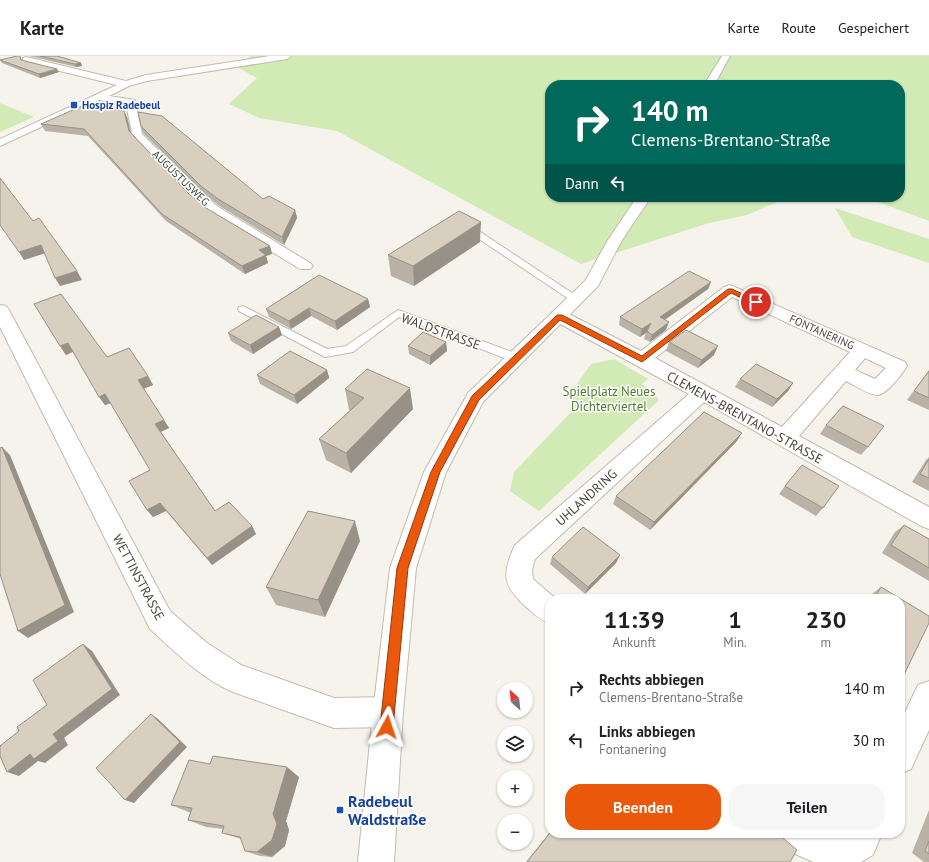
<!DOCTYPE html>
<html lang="de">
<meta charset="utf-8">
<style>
:root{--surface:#fff;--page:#f6f6f6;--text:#202124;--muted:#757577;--line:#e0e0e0;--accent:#ea580c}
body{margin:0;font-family:"PT Sans",sans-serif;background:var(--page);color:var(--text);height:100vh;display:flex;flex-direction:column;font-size:15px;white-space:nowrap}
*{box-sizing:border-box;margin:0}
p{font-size:13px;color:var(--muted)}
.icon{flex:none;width:22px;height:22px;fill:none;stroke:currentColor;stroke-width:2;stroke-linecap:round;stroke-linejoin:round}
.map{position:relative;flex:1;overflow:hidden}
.panel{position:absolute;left:545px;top:538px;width:360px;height:244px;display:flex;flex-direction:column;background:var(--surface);border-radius:16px;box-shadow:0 1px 3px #0004}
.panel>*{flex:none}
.banner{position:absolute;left:545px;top:24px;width:360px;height:122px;border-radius:16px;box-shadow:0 1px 3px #0004;background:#00695c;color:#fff;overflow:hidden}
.needle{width:26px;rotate:333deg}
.fabs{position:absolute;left:497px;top:626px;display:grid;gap:8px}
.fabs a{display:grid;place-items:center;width:36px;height:36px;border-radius:50%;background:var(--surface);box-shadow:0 1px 3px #0004;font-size:20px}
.pin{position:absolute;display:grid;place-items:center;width:34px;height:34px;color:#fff;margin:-17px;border:2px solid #fff;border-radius:50%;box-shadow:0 1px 4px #0007}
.me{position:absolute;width:44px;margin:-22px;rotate:5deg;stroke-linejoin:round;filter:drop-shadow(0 0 3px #0008)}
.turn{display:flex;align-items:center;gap:14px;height:84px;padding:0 20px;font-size:18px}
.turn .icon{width:52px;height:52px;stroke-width:2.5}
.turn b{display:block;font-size:28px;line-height:34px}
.then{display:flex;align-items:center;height:38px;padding:0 20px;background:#0003;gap:8px;font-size:15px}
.eta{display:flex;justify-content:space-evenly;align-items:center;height:68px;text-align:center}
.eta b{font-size:24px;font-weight:800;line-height:28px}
.cta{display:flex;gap:8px;margin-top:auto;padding:8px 20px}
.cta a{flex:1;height:46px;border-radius:16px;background:var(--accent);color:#fff;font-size:16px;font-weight:800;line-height:46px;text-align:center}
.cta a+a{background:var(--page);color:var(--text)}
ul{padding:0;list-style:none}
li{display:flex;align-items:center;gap:12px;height:52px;padding:0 20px}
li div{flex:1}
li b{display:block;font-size:15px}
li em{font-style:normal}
header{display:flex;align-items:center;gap:24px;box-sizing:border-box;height:56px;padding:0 20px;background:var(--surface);border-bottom:1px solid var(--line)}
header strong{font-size:19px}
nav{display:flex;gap:22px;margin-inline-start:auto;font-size:14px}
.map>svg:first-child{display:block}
</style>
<header>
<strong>Karte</strong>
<nav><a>Karte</a><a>Route</a><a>Gespeichert</a></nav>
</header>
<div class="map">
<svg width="929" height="806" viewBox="0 0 929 806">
<rect width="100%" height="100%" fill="#f6f3ec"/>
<!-- green -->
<path fill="#d2eab5" d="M 251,0 L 929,0 L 929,165 L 864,141 L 900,141 L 900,29 L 550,29 L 550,141 L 789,141 L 747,159 L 709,167 L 581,208 L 337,75 L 259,62 L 229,48 L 257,22 L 237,11 Z
M 0,47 L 34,61 L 0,76 Z
M 835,152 L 929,183 L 929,207 L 852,181 Z
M 614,303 L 648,323 L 642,328 L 651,335 L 659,344 L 539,455 L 510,435 L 514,416 L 570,357 L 574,332 L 591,308 Z"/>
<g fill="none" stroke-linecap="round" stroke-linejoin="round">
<defs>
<path id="service" d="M 464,166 L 467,167 L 581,243 L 580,245 L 572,245 L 461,171 L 461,167 Z
M 243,250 L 327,293 L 346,290 L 398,254 L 520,299 L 522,302 L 520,305 L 512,305 L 399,261 L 353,296 L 325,301 L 239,255 L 238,253 L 239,251 Z"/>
<path id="minor" d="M 270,0 L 291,0 L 287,3 L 147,25 L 129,30 L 109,40 L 135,44 L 142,78 L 203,139 L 220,152 L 310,207 L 313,210 L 310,213 L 300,213 L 210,158 L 193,145 L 133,81 L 126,48 L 99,44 L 0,90 L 0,83 L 117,29 L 23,6 L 23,2 L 26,1 L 126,25 L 146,19 Z
M 730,229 L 905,306 L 907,310 C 903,317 887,338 878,339 C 868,339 855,329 846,325 L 799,380 L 929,451 L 929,473 L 921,470 L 704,346 L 535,503 L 532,514 L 533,523 L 556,543 L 550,543 L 550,568 C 540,564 533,557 525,550 C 502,529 502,517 515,489 L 689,338 L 553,264 L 550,260 L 553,256 L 559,255 L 565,256 L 641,295 L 724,231 ZM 732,241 L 850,296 L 782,371 L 655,302 ZM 865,302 L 886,312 L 875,323 L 855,314 Z
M 0,249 L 6,250 L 9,254 L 170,555 L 207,587 L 241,609 L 334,642 L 388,641 L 399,645 L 403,656 L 399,667 L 388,671 L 334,672 L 233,636 C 201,622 175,596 150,573 L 0,271 Z
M 929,625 L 929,674 L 911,713 L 900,718 L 900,667 L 918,629 Z
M 779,777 L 828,777 L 837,781 L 844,777 L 882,777 L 873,799 L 861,806 L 813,806 L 791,796 L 784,789 Z"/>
<path id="tertiary" d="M 722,0 L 730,0 L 714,29 L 704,29 Z
M 637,141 L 651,141 L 622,184 L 598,230 L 483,346 L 446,416 L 416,512 L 403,656 L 394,806 L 358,806 L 373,656 L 390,512 L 424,416 L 468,337 L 585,225 L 608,184 Z"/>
</defs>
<!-- service casing -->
<use href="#service" stroke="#c2bbae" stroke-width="2"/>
<!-- minor casing -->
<use href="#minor" stroke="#c2bbae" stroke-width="2"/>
<!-- tertiary casing -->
<use href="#tertiary" stroke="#c2bbae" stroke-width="2"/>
<!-- service -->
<use href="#service" fill="#fff" fill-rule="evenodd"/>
<!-- minor -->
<use href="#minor" fill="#fff" fill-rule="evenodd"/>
<!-- tertiary -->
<use href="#tertiary" fill="#fff" fill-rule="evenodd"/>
</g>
<!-- wall -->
<path fill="#bab2a6" d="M 20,0 L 22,5 L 59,16 L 40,22 L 2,7 L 0,4 Z
M 29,0 L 57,0 L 81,7 L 82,10 L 76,11 Z
M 127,61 L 131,77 L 189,138 L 206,152 L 270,190 L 272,198 L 266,200 L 268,207 L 245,218 L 166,165 L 88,80 L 45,75 L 41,68 Z
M 141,70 L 263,143 L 295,154 L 297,162 L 284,189 L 221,151 L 204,138 L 143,77 Z
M 480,186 L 414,230 L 391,220 L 388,199 Z
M 711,226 L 708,233 L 665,264 L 666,274 L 650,286 L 644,283 L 646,276 L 640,281 L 619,269 L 620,261 Z
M 368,243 L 370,251 L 337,274 L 311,260 L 291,273 L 269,261 L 266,253 Z
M 279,271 L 282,279 L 253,298 L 231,285 L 228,277 Z
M 446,286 L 447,295 L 430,309 L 409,298 L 408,290 Z
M 669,286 L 714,299 L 698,312 L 666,295 Z
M 60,290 L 107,301 L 148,320 L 153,329 L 143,333 L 169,372 L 161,376 L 215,455 L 252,470 L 256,478 L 212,509 L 166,455 L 153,461 L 147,454 L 150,414 L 111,347 L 105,349 L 73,296 L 66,299 Z
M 327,314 L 329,322 L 297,348 L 260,328 L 257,319 Z
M 929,314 L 929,354 L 907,344 Z
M 740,323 L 793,327 L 788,335 L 772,351 L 735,331 Z
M 345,333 L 413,353 L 351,417 L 326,404 L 319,383 L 350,354 L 349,354 Z
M 826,369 L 868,391 L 861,399 L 820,378 Z
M 737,385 L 650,474 L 613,448 L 616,440 Z
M 929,401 L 929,435 L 912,426 L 926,404 Z
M 785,430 L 823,452 L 816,460 L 779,438 Z
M 904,469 L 929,483 L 929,525 L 882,497 L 895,476 Z
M 360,485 L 325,561 L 276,549 L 266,531 Z
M 620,499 L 616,507 L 585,538 L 550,508 L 552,501 Z
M 881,531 L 900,543 L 869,543 L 872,538 Z
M 210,708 L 299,721 L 286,765 L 289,774 L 285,790 L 272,801 L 260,800 L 245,795 L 241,783 L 222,777 L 223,773 L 206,771 L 188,764 L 191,757 L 171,749 Z
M 929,754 L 929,806 L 924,806 L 912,797 Z
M 550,776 L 550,777 L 790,806 L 526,806 Z"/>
<!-- shaded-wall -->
<path fill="#979187" d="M 81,7 L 82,10 L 76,11 L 75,8 Z
M 57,13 L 59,16 L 40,22 L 39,18 Z
M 124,55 L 127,61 L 132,82 L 129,75 Z
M 295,154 L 297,162 L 284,189 L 282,181 Z
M 481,166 L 480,186 L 414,230 L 413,210 Z
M 41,189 L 46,197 L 24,204 L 19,196 Z
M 270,190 L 272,198 L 266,200 L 268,207 L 245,218 L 242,210 L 259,194 Z
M 77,215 L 82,224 L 60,230 L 55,222 Z
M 711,226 L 708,233 L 657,269 L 660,261 Z
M 368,243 L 370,251 L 337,274 L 335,265 Z
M 309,252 L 311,260 L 291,273 L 289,265 Z
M 669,266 L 666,274 L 650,286 L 652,279 Z
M 651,267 L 649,275 L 640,281 L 642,273 Z
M 279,271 L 282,279 L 253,298 L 250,289 Z
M 446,286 L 447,295 L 430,309 L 430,300 Z
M 68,287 L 74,295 L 66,299 L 60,290 Z
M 718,290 L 714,299 L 698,312 L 702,304 Z
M 327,314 L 329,322 L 297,348 L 294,339 Z
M 148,320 L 153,329 L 143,333 L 138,324 Z
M 793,327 L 788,335 L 772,351 L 777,343 Z
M 410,332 L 413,353 L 351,417 L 346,397 Z
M 105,338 L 111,347 L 105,349 L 99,341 Z
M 164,364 L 169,372 L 160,376 L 155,368 Z
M 742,377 L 737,385 L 650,474 L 654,466 Z
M 2,391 L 10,399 L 74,556 L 28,582 L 18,575 Z
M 160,447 L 166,455 L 153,461 L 147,454 Z
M 355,465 L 360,485 L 325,561 L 318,544 Z
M 252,470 L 256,478 L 212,509 L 207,502 Z
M 620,499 L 616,507 L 585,538 L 588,531 Z
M 83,588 L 92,595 L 120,639 L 64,682 L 68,689 L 45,707 L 38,705 L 19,720 L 7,716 L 30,698 L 53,678 Z
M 151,658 L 158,663 L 187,691 L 134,747 L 125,744 Z
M 287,711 L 299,721 L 286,765 L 289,774 L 285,790 L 272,801 L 257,796 L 273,758 Z"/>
<!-- building -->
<path fill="#d8cfc1" stroke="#979187" d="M 17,0 L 20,0 L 21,4 L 57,13 L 39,18 L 0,4 Z
M 40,0 L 57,0 L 81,7 L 75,8 Z
M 84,49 L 124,55 L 129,75 L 189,138 L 206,152 L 270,190 L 259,194 L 266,199 L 242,210 L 162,158 L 84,73 L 41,68 Z
M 138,56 L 162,60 L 263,143 L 269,140 L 295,154 L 282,181 L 218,143 L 201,130 L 141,70 Z
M 0,122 L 33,165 L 39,162 L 77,215 L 55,222 L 41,189 L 19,196 L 0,169 Z
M 459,155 L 481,166 L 413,210 L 388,199 Z
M 689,215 L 711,226 L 660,261 L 669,266 L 652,279 L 647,275 L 651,267 L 642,273 L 620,261 Z
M 319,219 L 368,243 L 335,265 L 309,252 L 289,265 L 266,253 Z
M 61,238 L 107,301 L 129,292 L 148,320 L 138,324 L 164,364 L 155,368 L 215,455 L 229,446 L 252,470 L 207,502 L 160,447 L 147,454 L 129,425 L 150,414 L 105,338 L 99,341 L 68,287 L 60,290 L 34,248 Z
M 256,259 L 279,271 L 250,289 L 228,277 Z
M 686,274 L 718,290 L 702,304 L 669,286 Z
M 423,276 L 446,286 L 430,300 L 408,290 Z
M 290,295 L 327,314 L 294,339 L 257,319 Z
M 756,308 L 793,327 L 777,343 L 740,323 Z
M 367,313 L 410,332 L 346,397 L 319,383 L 364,342 L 345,333 Z
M 929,315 L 929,342 L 914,335 Z
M 843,350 L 884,370 L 868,391 L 826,369 Z
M 704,356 L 742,377 L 654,466 L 616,440 Z
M 2,391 L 65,549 L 18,575 L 0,518 L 0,392 Z
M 929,403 L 929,422 L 920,418 Z
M 802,409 L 839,430 L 823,452 L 785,430 Z
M 308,455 L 355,465 L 318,544 L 266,531 Z
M 904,469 L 929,483 L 929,512 L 891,489 Z
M 583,471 L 620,499 L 588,531 L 552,501 Z
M 881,531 L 929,560 L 929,567 L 900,627 L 900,543 L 874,543 Z
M 83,588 L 112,633 L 53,678 L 58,685 L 34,703 L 30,698 L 7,716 L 0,700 L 0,690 L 19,675 L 17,671 L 47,649 L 33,624 Z
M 151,658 L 180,686 L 125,744 L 96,712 Z
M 213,700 L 287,711 L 273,758 L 277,768 L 272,784 L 257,796 L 245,795 L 240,781 L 222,777 L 224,770 L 188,764 L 192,752 L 171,749 L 189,704 L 210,708 Z
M 550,777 L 777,777 L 797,794 L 790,806 L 527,806 Z
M 929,785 L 929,798 L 925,795 Z"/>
<!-- route -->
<path fill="#ea580c" stroke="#983908" d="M 728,233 L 732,233 L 760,246 L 754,248 L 731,237 L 642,306 L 560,264 L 479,344 L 440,416 L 408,512 L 393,671 L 391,676 L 387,678 L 382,676 L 380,671 L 397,512 L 431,416 L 472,340 L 557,259 L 562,259 L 642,300 Z"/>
<!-- markers -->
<g fill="#1a4fb4" stroke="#fff" stroke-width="1.5">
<rect x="70" y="45" width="8" height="8" rx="2"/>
<rect x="336" y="750" width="8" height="8" rx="2"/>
</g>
<g text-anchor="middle" stroke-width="3" stroke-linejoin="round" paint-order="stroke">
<!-- far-transit labels -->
<g font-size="11" font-weight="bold" fill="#164399" stroke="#fff" text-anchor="start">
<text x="82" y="53">Hospiz Radebeul</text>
</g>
<!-- far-street labels -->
<g font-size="11" fill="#4b4439" stroke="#fff">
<text transform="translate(181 122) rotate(44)" y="4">AUGUSTUSWEG</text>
<text transform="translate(822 276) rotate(24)" y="4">FONTANERING</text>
</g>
<!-- street labels -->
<g font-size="13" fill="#4b4439" stroke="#fff">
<text transform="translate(441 275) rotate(20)" y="5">WALDSTRASSE</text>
<text transform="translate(745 361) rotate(29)" y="5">CLEMENS-BRENTANO-STRASSE</text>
<text transform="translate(586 441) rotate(-42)" y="5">UHLANDRING</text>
<text transform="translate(139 521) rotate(62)" y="5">WETTINSTRASSE</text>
</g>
<!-- park labels -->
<g font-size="13" fill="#4a7f2a" stroke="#fff">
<text x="609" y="340">Spielplatz Neues<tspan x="609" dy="15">Dichterviertel</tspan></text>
</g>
<!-- near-transit labels -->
<g font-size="16" font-weight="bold" fill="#164399" stroke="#fff" text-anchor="start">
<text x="348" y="751">Radebeul<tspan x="348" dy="18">Waldstraße</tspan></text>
</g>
</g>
</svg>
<div class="fabs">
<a><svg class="needle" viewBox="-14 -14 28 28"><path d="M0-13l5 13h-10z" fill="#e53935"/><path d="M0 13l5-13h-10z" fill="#757577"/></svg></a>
<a><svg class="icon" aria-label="layers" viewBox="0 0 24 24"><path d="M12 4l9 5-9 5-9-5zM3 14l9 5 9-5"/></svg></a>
<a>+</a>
<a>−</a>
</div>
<div class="pin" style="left:756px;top:246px;background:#d93025"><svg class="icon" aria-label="arrive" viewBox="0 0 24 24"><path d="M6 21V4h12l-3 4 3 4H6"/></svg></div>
<svg class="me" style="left:387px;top:671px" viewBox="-20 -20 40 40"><path d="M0-17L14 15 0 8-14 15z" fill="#ea580c" stroke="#fff" stroke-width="4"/></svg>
<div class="banner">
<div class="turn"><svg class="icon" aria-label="right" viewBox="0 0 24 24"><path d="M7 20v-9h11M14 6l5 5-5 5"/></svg><div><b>140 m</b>Clemens-Brentano-Straße</div></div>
<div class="then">Dann<svg class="icon" aria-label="left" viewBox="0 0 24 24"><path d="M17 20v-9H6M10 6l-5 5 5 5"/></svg></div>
</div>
<section class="panel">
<div class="eta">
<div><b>11:39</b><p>Ankunft</p></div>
<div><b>1</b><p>Min.</p></div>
<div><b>230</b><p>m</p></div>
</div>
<ul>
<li><svg class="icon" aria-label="right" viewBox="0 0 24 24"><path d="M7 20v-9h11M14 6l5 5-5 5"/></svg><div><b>Rechts abbiegen</b><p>Clemens-Brentano-Straße</p></div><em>140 m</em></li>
<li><svg class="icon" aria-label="left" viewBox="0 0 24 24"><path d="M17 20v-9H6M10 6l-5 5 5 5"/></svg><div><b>Links abbiegen</b><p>Fontanering</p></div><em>30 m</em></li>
</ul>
<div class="cta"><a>Beenden</a><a>Teilen</a></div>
</section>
</div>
